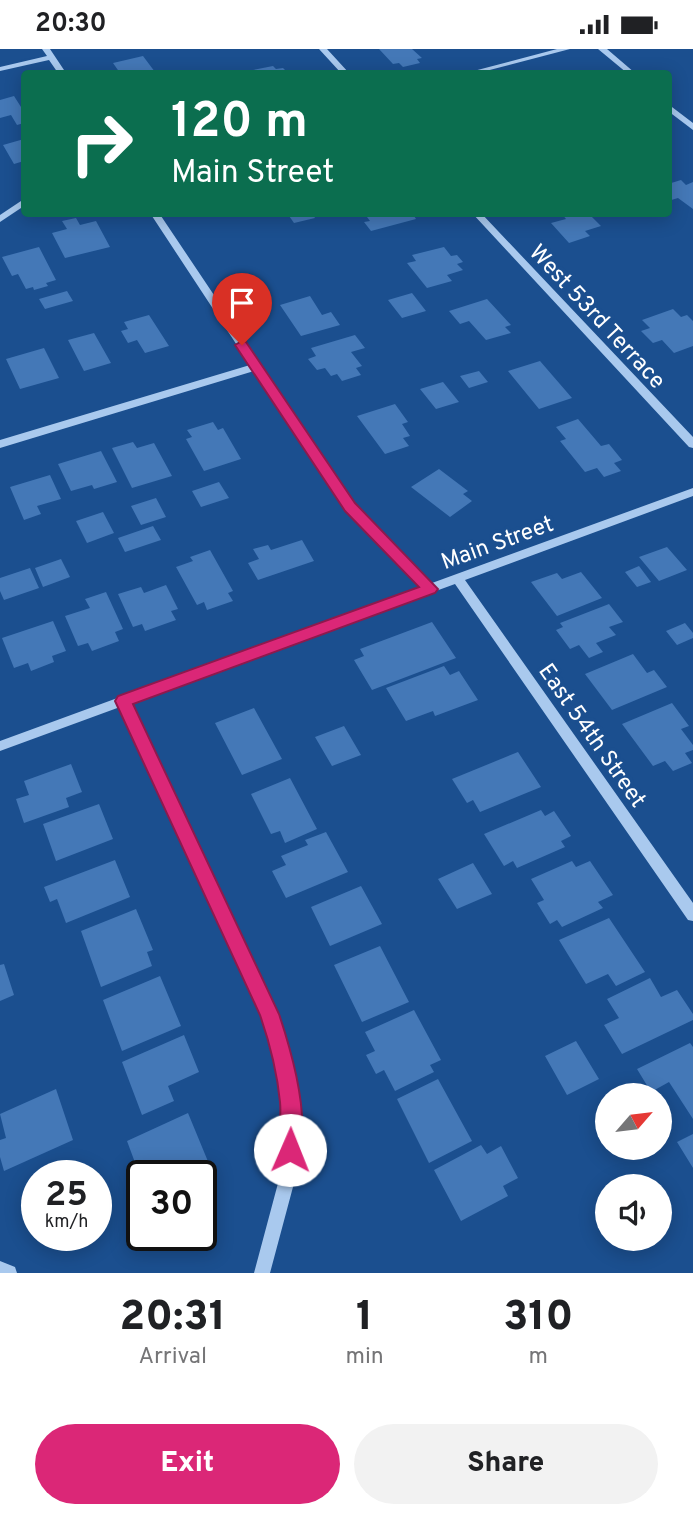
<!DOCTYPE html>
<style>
:root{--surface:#fff;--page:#f2f2f2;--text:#202124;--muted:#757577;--accent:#db2777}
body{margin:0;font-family:Overpass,sans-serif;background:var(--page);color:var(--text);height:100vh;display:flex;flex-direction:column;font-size:26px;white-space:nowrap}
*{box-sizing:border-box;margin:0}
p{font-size:23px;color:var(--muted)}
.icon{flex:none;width:38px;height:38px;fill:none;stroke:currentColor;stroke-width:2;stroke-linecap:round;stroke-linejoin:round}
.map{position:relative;height:1224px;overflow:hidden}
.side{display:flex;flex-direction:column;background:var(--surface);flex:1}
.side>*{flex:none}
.top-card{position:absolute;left:21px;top:21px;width:651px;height:147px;border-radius:7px;box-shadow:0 4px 18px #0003;background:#0b6e4f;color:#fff;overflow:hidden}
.needle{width:46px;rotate:62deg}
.controls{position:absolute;left:595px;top:1034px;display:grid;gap:14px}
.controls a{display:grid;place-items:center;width:77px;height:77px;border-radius:50%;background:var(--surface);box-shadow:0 4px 18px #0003;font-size:35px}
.speed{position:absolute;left:21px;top:1111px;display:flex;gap:14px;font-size:35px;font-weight:700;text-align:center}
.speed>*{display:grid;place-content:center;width:91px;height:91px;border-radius:50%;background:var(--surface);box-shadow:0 4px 18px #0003;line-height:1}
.speed small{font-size:18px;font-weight:400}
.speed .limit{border:4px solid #111;border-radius:10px;background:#fff;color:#111}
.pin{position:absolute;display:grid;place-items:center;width:60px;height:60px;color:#fff;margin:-72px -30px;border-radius:50% 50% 50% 0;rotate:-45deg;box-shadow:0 0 7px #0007}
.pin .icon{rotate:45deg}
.me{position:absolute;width:77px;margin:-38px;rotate:1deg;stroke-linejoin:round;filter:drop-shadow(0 0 5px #0008)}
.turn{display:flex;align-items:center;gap:24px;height:147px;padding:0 35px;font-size:32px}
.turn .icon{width:91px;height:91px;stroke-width:2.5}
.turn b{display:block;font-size:49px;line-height:60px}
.eta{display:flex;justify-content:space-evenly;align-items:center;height:119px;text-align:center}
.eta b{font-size:42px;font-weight:800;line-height:49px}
.action{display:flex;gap:14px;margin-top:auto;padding:14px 35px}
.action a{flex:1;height:80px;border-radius:42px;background:var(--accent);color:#fff;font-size:28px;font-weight:800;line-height:80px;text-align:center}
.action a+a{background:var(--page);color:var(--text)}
.status{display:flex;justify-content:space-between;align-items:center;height:49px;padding:0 35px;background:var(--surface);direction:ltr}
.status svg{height:19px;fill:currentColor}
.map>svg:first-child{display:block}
</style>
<div class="status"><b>20:30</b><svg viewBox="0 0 49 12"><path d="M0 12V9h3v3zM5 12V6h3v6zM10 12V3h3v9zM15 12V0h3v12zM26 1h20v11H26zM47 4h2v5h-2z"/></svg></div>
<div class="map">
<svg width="693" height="1224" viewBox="0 0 693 1224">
<rect width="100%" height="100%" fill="#1b4f8f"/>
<!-- building -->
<path fill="#4478b7" d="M 379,0 L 412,0 L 422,9 L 417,10 L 420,14 L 403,18 L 399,14 L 393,15 Z
M 143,7 L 155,23 L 120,24 L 113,14 Z
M 273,17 L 276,20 L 283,19 L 288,24 L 256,24 L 253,21 Z
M 14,47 L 21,58 L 24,58 L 24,74 L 17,76 L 11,66 L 0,69 L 0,51 Z
M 24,90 L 24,112 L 14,115 L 3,96 Z
M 681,131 L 686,136 L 693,133 L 693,160 L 678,149 L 668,152 L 668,135 Z
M 287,164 L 312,164 L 315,169 L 294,174 Z
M 364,164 L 412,164 L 416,170 L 371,182 L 364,173 L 370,172 Z
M 565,164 L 588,164 L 601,177 L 585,182 L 590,187 L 569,194 L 551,174 L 566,170 L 562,165 Z
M 76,169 L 80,176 L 96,172 L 110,198 L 65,209 L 52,184 L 67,180 L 62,172 Z
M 39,198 L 56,231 L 46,234 L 48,237 L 34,241 L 33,238 L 26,240 L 18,225 L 12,227 L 2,208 Z
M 444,198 L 451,207 L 457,206 L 463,213 L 457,215 L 463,221 L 447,226 L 452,232 L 427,239 L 407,214 L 416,212 L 412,206 Z
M 67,242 L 73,252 L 45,260 L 39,250 Z
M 412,244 L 426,262 L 402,269 L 388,251 Z
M 310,247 L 322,266 L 331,263 L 340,276 L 301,287 L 280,256 Z
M 487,250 L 511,276 L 505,278 L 511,284 L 486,291 L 469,272 L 460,275 L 449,262 Z
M 673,260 L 681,268 L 687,266 L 693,272 L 693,297 L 674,304 L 662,291 L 653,294 L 641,282 L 650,279 L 642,271 Z
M 149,266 L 169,297 L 145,304 L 137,291 L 128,294 L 121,282 L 128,280 L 124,273 Z
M 94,284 L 111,314 L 84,322 L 68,291 Z
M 355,286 L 365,299 L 351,303 L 362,317 L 356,319 L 361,326 L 342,332 L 337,325 L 331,327 L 325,319 L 317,321 L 308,310 L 316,307 L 311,299 Z
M 44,299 L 59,329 L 20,340 L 6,310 Z
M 540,312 L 572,349 L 539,360 L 508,322 Z
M 479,322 L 488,333 L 469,339 L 460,327 Z
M 443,333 L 459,353 L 436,360 L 420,340 Z
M 395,355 L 408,373 L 402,375 L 410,387 L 403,389 L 409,397 L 385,405 L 357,367 Z
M 578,370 L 601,397 L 609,395 L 622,411 L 614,414 L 621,422 L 604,428 L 597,419 L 585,423 L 560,392 L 566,390 L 556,378 Z
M 213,373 L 218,381 L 223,379 L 241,410 L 204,422 L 186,390 L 192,388 L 187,381 Z
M 133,393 L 137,399 L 154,394 L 172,427 L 132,439 L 112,399 Z
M 101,402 L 117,433 L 94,440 L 92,436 L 71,442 L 58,415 Z
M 439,420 L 468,442 L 463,445 L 472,452 L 450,468 L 411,438 Z
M 50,426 L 61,450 L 37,457 L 41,465 L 24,471 L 10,438 Z
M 219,433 L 229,449 L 201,458 L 192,442 Z
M 156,449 L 166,468 L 141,476 L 131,457 Z
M 103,463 L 114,484 L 87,494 L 76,472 Z
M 153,477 L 161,491 L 125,503 L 118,489 Z
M 302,491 L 314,512 L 258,531 L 248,514 L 259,510 L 253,500 L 268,496 L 271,501 Z
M 667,498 L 687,521 L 659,532 L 639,508 Z
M 210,501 L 233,542 L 228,544 L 233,552 L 207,561 L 204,553 L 197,556 L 176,518 L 193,512 L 190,508 Z
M 61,510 L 70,528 L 43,538 L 35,519 Z
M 639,517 L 651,533 L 637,538 L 625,523 Z
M 30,519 L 39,539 L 4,551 L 0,542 L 0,529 Z
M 581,523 L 602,549 L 557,567 L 531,533 L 557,524 L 562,530 Z
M 166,536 L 178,560 L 171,562 L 176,571 L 145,582 L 142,575 L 133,578 L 118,545 L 141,538 L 144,544 Z
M 106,543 L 123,580 L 115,583 L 119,592 L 92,602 L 88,594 L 78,597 L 65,567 L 90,559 L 85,550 Z
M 609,555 L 623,573 L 609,578 L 616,586 L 596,594 L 603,603 L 589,609 L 579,596 L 570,600 L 556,581 L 563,578 L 560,574 Z
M 53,572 L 66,602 L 52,607 L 54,613 L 31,622 L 28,614 L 14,619 L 2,589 Z
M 432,573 L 456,609 L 372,641 L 354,611 L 364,607 L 360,600 Z
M 685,574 L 693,584 L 693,589 L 677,596 L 666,582 Z
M 633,605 L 647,624 L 654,621 L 667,638 L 612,661 L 585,625 Z
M 444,617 L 450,626 L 459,622 L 478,651 L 435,667 L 433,662 L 406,672 L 386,639 Z
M 672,654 L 689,677 L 681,680 L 693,696 L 693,701 L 685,704 L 692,714 L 673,722 L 665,712 L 653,717 L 622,675 Z
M 254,659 L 282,710 L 242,726 L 215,674 Z
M 344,677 L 361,706 L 332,717 L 315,688 Z
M 518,703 L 541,738 L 480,763 L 473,751 L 467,754 L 452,730 Z
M 71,715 L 82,743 L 66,749 L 69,758 L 24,774 L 16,750 L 29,746 L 24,732 Z
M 290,729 L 317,780 L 285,794 L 280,782 L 271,785 L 251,745 Z
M 99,755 L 113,790 L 56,812 L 43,775 Z
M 541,761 L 545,767 L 554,762 L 571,787 L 561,792 L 565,798 L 517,819 L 513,812 L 504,817 L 484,785 Z
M 326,783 L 348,823 L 286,849 L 272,822 L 286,816 L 281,807 L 308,796 L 305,791 Z
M 115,811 L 130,848 L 66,874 L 57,850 L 50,853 L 44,838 Z
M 572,812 L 576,818 L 590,812 L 613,846 L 598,853 L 603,859 L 562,878 L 557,871 L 550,875 L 537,854 L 544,851 L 531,830 Z
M 473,814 L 492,845 L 457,860 L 438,830 Z
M 361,837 L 382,875 L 330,897 L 311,858 Z
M 136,860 L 153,901 L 147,903 L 152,917 L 101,938 L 81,882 Z
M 609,869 L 645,923 L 616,937 L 608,925 L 586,935 L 559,891 Z
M 380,897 L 409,953 L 362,973 L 334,916 Z
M 4,915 L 14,946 L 0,952 L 0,916 Z
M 160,927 L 181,977 L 122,1002 L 103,951 Z
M 650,929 L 661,948 L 677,941 L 693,965 L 693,971 L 622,1005 L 604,976 L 619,969 L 607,950 Z
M 414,961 L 441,1011 L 430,1016 L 434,1023 L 395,1042 L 384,1021 L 376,1025 L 366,1006 L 375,1002 L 365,983 Z
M 184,986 L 199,1023 L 168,1037 L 174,1052 L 142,1066 L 122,1013 Z
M 576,992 L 599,1030 L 567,1046 L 545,1007 Z
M 690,994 L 693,998 L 693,1070 L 669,1033 L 651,1043 L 637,1020 Z
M 438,1030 L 472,1092 L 429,1114 L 397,1050 Z
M 56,1040 L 73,1091 L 4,1122 L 0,1108 L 0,1091 L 6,1089 L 0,1065 Z
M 188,1064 L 214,1127 L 201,1133 L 201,1127 L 140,1127 L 127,1092 Z
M 693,1085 L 693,1119 L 677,1093 Z
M 481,1096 L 487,1105 L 501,1097 L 518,1129 L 503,1137 L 508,1147 L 461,1172 L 434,1121 Z"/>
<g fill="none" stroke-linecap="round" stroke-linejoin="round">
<!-- minor -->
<path fill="#a9c9ee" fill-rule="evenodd" d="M 42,0 L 50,0 L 66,24 L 58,24 L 49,11 L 0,22 L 0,18 L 47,7 Z
M 319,0 L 327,0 L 349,24 L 341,24 Z
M 557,0 L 570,0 L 478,24 L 466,24 Z
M 598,0 L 607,0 L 635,24 L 627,24 Z
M 668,55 L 693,74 L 693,81 L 668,62 Z
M 24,150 L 24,157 L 0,173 L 0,166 Z
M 150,164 L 159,164 L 354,455 L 432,534 L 693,439 L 693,447 L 465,531 L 693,854 L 693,872 L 688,871 L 455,535 L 130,654 L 274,960 L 292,1008 L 299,1056 L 297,1123 L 270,1224 L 254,1224 L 281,1123 L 283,1056 L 276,1008 L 262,966 L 120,658 L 0,702 L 0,692 L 421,538 L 346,461 L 254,322 L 0,399 L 0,391 L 250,316 Z
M 472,164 L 481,164 L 693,388 L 693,399 L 689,398 Z
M 0,1212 L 15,1218 L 17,1224 L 0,1224 Z"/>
</g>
<!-- route -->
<path fill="#db2777" stroke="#8e194d" stroke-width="2" d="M 242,292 L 246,293 L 355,454 L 438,540 L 435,544 L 133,655 L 279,965 C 291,1001 312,1071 297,1108 L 290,1111 L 283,1108 C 276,1091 282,1071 280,1053 C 277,1022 270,995 260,966 L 115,652 L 118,647 L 419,538 L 345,462 L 235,296 Z"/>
<g text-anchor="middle" stroke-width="7" stroke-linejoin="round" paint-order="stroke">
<!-- street labels -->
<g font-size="23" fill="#fff" stroke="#1b4f8f">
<text transform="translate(598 267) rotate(47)" y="8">West 53rd Terrace</text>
<text transform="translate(497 493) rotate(-20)" y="8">Main Street</text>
<text transform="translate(593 686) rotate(55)" y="8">East 54th Street</text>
</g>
</g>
</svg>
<div class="controls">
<a><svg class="needle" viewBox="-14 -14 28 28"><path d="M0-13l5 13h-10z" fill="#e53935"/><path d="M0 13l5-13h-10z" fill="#757577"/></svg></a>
<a><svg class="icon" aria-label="sound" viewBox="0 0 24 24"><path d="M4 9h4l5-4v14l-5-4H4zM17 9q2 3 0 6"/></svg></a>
</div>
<div class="speed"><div>25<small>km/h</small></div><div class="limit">30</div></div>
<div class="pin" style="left:242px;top:296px;background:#d93025"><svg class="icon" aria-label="arrive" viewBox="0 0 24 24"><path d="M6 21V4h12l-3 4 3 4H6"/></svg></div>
<svg class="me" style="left:290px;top:1101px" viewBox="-20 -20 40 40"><circle r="19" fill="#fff"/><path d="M0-13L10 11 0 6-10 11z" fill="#db2777"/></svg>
<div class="top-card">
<div class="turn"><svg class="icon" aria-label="right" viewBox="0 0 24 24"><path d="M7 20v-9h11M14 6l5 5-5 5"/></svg><div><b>120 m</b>Main Street</div></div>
</div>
</div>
<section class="side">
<div class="eta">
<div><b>20:31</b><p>Arrival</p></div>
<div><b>1</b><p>min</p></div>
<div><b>310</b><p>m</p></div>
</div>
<div class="action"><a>Exit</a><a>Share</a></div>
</section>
